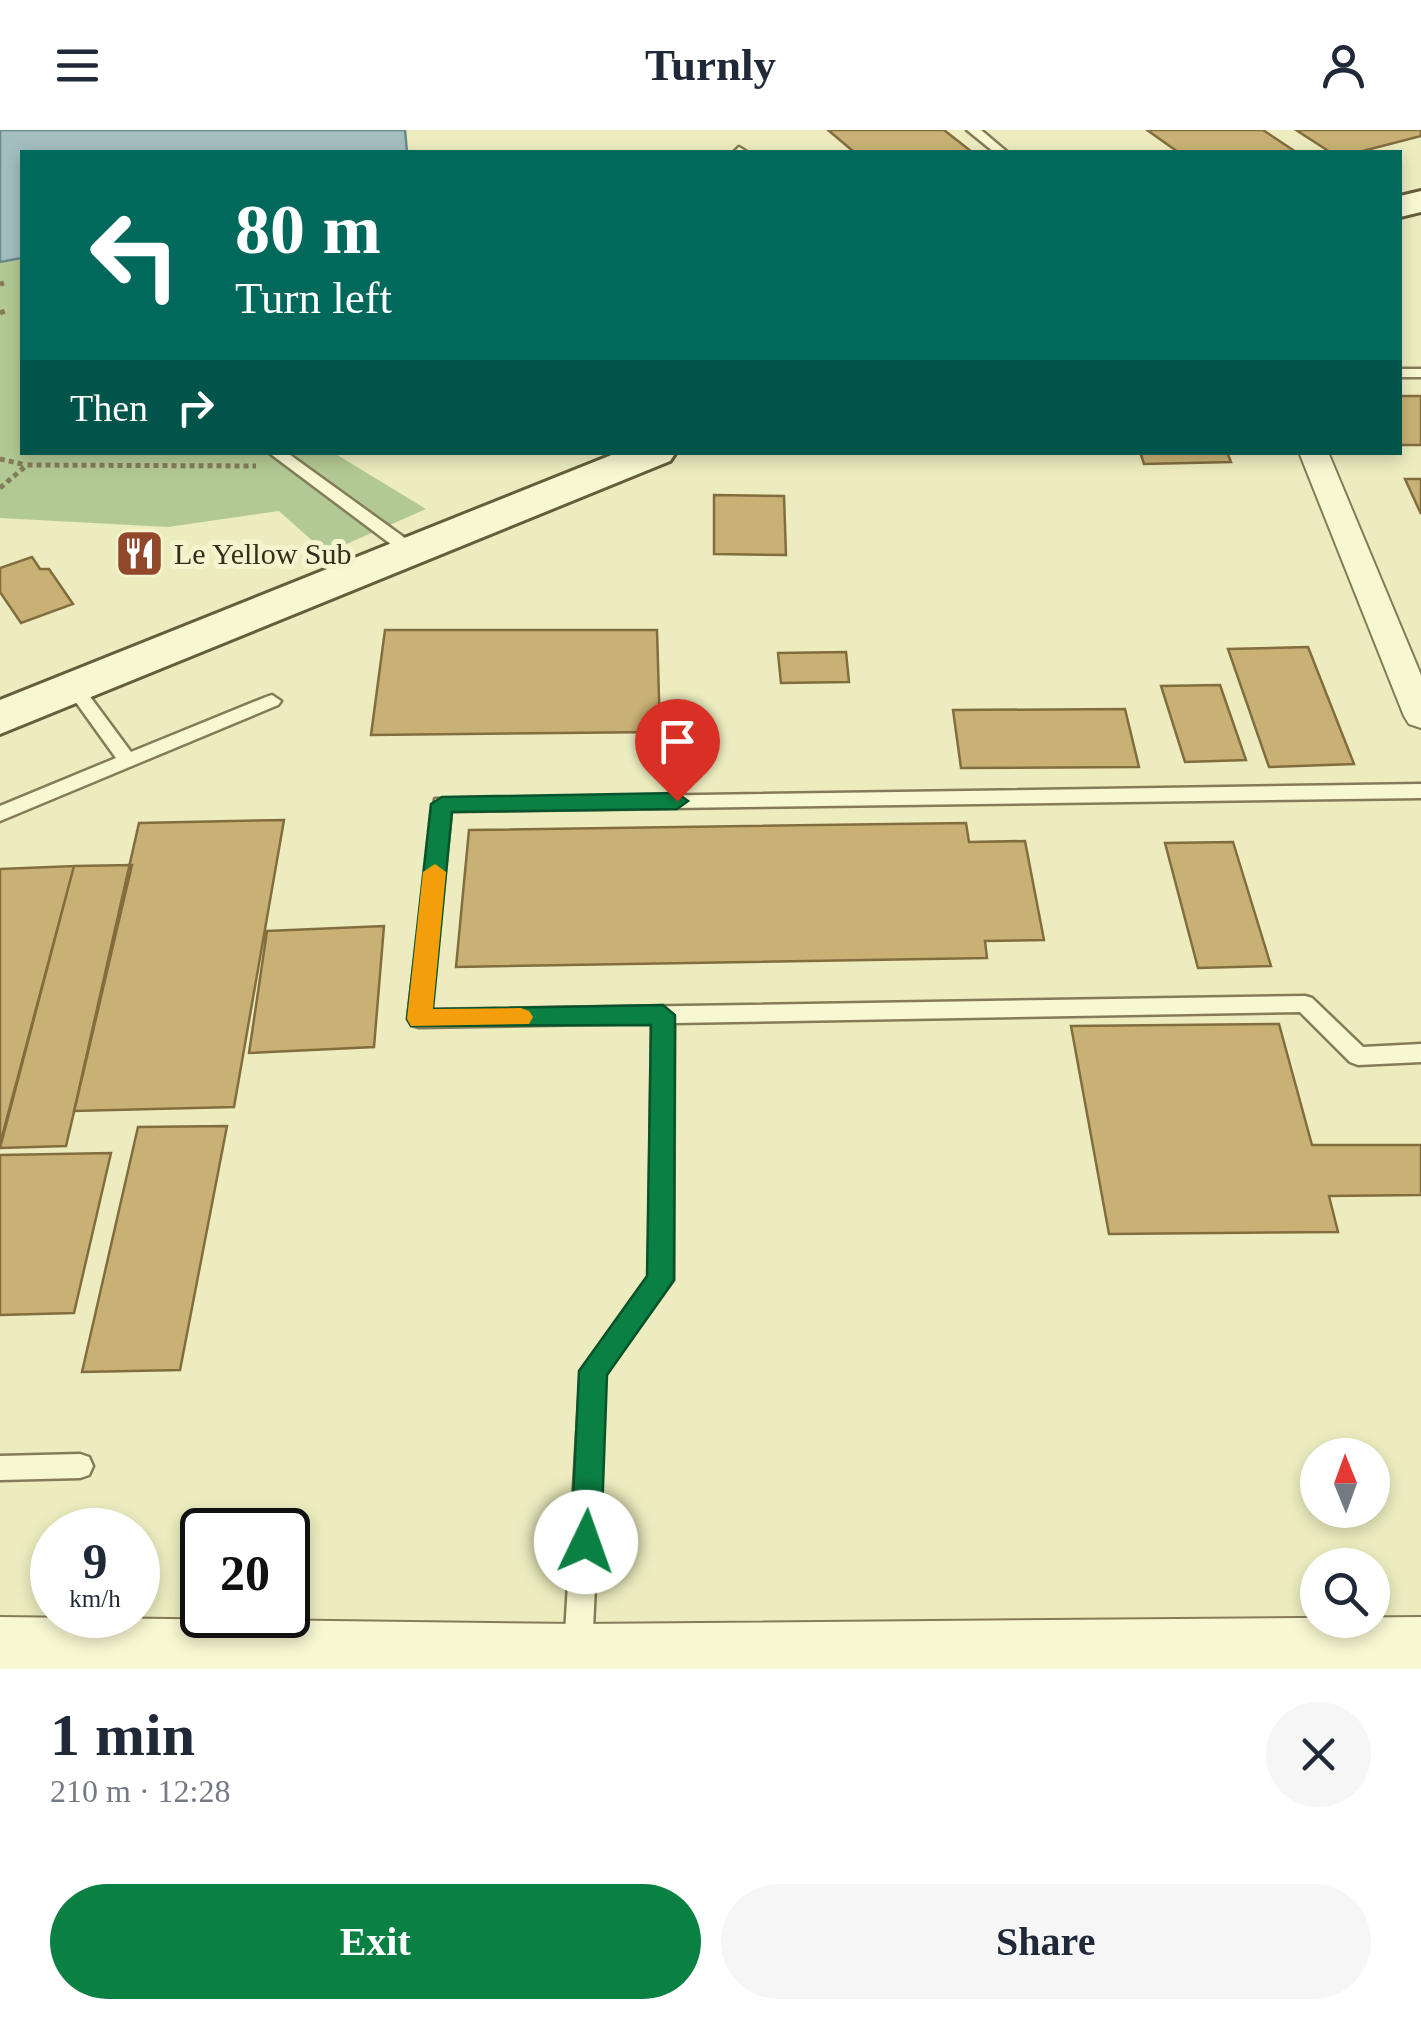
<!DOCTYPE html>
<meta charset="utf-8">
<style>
:root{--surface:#fff;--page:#f6f6f7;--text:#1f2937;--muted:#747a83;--accent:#0b8043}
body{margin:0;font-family:Georgia,serif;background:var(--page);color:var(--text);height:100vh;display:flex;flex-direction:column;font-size:38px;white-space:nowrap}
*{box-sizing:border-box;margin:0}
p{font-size:32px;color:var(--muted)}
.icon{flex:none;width:55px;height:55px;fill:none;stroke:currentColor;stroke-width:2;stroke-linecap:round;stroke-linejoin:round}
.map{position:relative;height:1539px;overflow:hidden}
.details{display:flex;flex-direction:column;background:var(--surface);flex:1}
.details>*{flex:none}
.banner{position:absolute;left:20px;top:20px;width:1382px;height:305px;border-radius:0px;box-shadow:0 5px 15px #0003;background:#00695c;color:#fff;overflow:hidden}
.needle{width:65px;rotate:359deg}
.tools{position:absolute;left:1300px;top:1308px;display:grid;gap:20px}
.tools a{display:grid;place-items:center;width:90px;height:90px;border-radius:50%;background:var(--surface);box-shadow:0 5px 15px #0003;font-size:50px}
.speed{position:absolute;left:30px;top:1378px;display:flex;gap:20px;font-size:50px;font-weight:700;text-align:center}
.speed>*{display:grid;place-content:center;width:130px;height:130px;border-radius:50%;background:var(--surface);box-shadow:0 5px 15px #0003;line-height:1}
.speed small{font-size:25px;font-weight:400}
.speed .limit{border:5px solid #111;border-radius:15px;background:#fff;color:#111}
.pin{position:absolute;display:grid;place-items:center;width:85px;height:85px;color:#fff;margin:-102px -42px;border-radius:50% 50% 50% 0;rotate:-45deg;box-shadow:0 0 10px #0007}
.pin .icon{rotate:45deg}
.me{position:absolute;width:110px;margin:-55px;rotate:3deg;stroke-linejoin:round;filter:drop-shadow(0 0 8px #0008)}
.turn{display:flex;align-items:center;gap:35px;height:210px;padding:0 50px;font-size:45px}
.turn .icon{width:130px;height:130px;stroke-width:2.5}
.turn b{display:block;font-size:70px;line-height:85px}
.then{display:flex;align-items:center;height:95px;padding:0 50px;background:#0003;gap:20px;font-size:38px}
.round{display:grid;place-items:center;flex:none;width:105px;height:105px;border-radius:52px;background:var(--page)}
.overview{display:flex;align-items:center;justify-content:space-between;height:170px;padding:0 50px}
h1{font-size:60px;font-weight:700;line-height:75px}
.primary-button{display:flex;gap:20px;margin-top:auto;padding:20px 50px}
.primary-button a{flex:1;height:115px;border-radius:60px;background:var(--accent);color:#fff;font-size:40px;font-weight:700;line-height:115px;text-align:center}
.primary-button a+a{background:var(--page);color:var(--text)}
header{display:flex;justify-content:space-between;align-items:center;height:130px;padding:0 50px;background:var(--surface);font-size:45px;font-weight:700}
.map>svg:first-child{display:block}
</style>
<header><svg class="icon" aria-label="menu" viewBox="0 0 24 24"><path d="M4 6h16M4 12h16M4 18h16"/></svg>Turnly<svg class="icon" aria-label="person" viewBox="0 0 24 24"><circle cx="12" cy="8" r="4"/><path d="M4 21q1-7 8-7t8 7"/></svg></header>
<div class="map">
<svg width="1421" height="1539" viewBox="0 0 1421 1539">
<rect width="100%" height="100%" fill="#ececbf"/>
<!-- green -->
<path fill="#b3c993" d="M 22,128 L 22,322 L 334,323 L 426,379 L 326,423 L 279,381 L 168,397 L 0,388 L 0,132 Z"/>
<!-- water -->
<path fill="#a2bebe" stroke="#6a898b" stroke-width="2.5" d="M 0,0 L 405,0 L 407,22 L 22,22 L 22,128 L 0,132 Z"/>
<!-- building -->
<path fill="#c9b175" stroke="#826d3f" stroke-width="2.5" d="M 828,0 L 944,0 L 972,22 L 854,22 Z
M 1147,0 L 1263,0 L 1296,22 L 1178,22 Z
M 1296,0 L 1421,0 L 1421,6 L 1359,22 L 1330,22 Z
M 1400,266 L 1421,266 L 1421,315 L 1400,315 Z
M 1140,322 L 1227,322 L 1231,332 L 1144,334 Z
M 1405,349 L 1421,349 L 1421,384 Z
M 714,365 L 784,366 L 786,425 L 714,424 Z
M 32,427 L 40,439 L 49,439 L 73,474 L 21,493 L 0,462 L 0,438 Z
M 385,500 L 657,500 L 660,602 L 371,605 Z
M 1308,517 L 1354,634 L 1269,637 L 1228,519 Z
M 846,522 L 849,552 L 781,553 L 778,523 Z
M 1220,555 L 1246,630 L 1185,632 L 1161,556 Z
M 1125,579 L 1139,637 L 961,638 L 953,580 Z
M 284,690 L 234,977 L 74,981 L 139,693 Z
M 966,693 L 969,712 L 1025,711 L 1044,810 L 985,811 L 987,828 L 456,837 L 469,700 Z
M 1233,712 L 1271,836 L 1198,838 L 1165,713 Z
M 132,735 L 66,1016 L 0,1018 L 74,736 Z
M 74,736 L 0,1014 L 0,739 Z
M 384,796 L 374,917 L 249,923 L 267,801 Z
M 1279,894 L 1312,1015 L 1421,1015 L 1421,1065 L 1329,1066 L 1338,1102 L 1109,1104 L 1071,896 Z
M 227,996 L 180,1240 L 82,1242 L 138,997 Z
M 111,1023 L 74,1183 L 0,1185 L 0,1025 Z"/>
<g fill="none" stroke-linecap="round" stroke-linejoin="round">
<defs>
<path id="service" d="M 967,0 L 981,0 L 1007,22 L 994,22 Z
M 739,17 L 747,22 L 734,22 Z
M 1400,239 L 1421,239 L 1421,247 L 1400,247 Z
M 268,322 L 286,322 L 416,416 L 416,424 L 404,424 Z
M 74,551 L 80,553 L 131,622 L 266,567 L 272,565 L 281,571 L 278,575 L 0,691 L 0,676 L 116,628 L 65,557 Z
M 1421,654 L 1421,668 L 451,681 L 430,880 L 1305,866 L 1312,868 L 1363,917 L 1421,914 L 1421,932 L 1358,935 L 1350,932 L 1300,882 L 674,893 L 673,1150 L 605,1244 L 592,1520 L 588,1530 L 578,1534 L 568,1530 L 564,1520 L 581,1241 L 649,1147 L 652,893 L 419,897 L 412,895 L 408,889 L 435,669 Z
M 80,1324 L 89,1327 L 93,1336 L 89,1345 L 80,1348 L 0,1350 L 0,1326 Z"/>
<path id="minor" d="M 1299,322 L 1328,322 L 1421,545 L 1421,598 L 1409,594 L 1404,586 Z
M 0,1487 L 578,1494 L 1421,1487 L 1421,1539 L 0,1539 Z"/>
<path id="secondary" d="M 1421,61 L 1421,82 L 1400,87 L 1400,66 Z
M 619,322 L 676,322 L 670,331 L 0,604 L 0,570 Z"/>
</defs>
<!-- service casing -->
<use href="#service" stroke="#847c58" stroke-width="5"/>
<!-- minor casing -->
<use href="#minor" stroke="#847c58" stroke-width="4"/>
<!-- secondary casing -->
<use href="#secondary" stroke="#655d3b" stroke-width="6"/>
<!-- path -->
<path stroke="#847c58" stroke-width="5" stroke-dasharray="5 4" stroke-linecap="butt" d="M 0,154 L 4,153
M 0,183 L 6,181
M 0,329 L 26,335
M 0,358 L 27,335 L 256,336"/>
<!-- service -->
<use href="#service" fill="#f7f7d1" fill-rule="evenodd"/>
<!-- minor -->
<use href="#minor" fill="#f7f7d1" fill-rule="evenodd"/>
<!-- secondary -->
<use href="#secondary" fill="#f7f7d1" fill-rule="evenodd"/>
</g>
<!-- route -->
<path fill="#0b8043" stroke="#07532c" stroke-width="2.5" d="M 677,663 L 688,671 L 677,679 L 452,682 L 433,879 L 663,875 L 675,885 L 674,1150 L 607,1245 L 601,1412 L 596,1423 L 586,1427 L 575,1423 L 571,1412 L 579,1241 L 647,1146 L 651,895 L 411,896 L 407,889 L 431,674 L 442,667 Z"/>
<!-- slow -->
<path fill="#f59e0b" d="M 435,734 L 446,742 L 433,879 L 521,878 L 529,881 L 533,887 L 529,894 L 411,896 L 407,889 L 423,742 Z"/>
<!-- icons -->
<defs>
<symbol id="restaurant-square" viewBox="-11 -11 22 22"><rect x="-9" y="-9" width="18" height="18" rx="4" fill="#91472a" stroke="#f4f4ce"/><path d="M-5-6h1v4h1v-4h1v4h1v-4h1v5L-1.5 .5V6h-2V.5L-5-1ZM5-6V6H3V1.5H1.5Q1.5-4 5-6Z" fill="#fff"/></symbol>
</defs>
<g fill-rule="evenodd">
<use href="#restaurant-square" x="112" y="396" width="55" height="55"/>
</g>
<g text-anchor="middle" stroke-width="10" stroke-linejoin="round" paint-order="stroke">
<!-- poi labels -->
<g font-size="30" fill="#342e1c" stroke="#f4f4ce" text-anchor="start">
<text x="174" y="434">Le Yellow Sub</text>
</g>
</g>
</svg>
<div class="tools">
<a><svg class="needle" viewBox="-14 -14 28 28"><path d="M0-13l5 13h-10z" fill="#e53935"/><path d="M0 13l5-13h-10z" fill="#747a83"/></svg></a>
<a><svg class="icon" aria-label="search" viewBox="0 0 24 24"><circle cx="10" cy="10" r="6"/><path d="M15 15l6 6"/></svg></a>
</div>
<div class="speed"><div>9<small>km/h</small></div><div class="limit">20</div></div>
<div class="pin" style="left:677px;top:671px;background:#d93025"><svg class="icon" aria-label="arrive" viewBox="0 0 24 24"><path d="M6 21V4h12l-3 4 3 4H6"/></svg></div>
<svg class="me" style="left:586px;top:1412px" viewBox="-20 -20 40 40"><circle r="19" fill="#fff"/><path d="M0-13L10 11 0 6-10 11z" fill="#0b8043"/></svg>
<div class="banner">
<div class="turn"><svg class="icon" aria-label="left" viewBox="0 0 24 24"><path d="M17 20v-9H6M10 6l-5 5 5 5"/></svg><div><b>80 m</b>Turn left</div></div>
<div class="then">Then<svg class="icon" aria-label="right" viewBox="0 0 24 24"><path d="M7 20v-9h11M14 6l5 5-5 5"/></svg></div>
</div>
</div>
<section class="details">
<div class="overview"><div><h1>1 min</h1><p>210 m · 12:28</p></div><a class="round"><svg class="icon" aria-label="close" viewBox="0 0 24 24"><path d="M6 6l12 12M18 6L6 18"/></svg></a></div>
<div class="primary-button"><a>Exit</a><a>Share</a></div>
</section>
